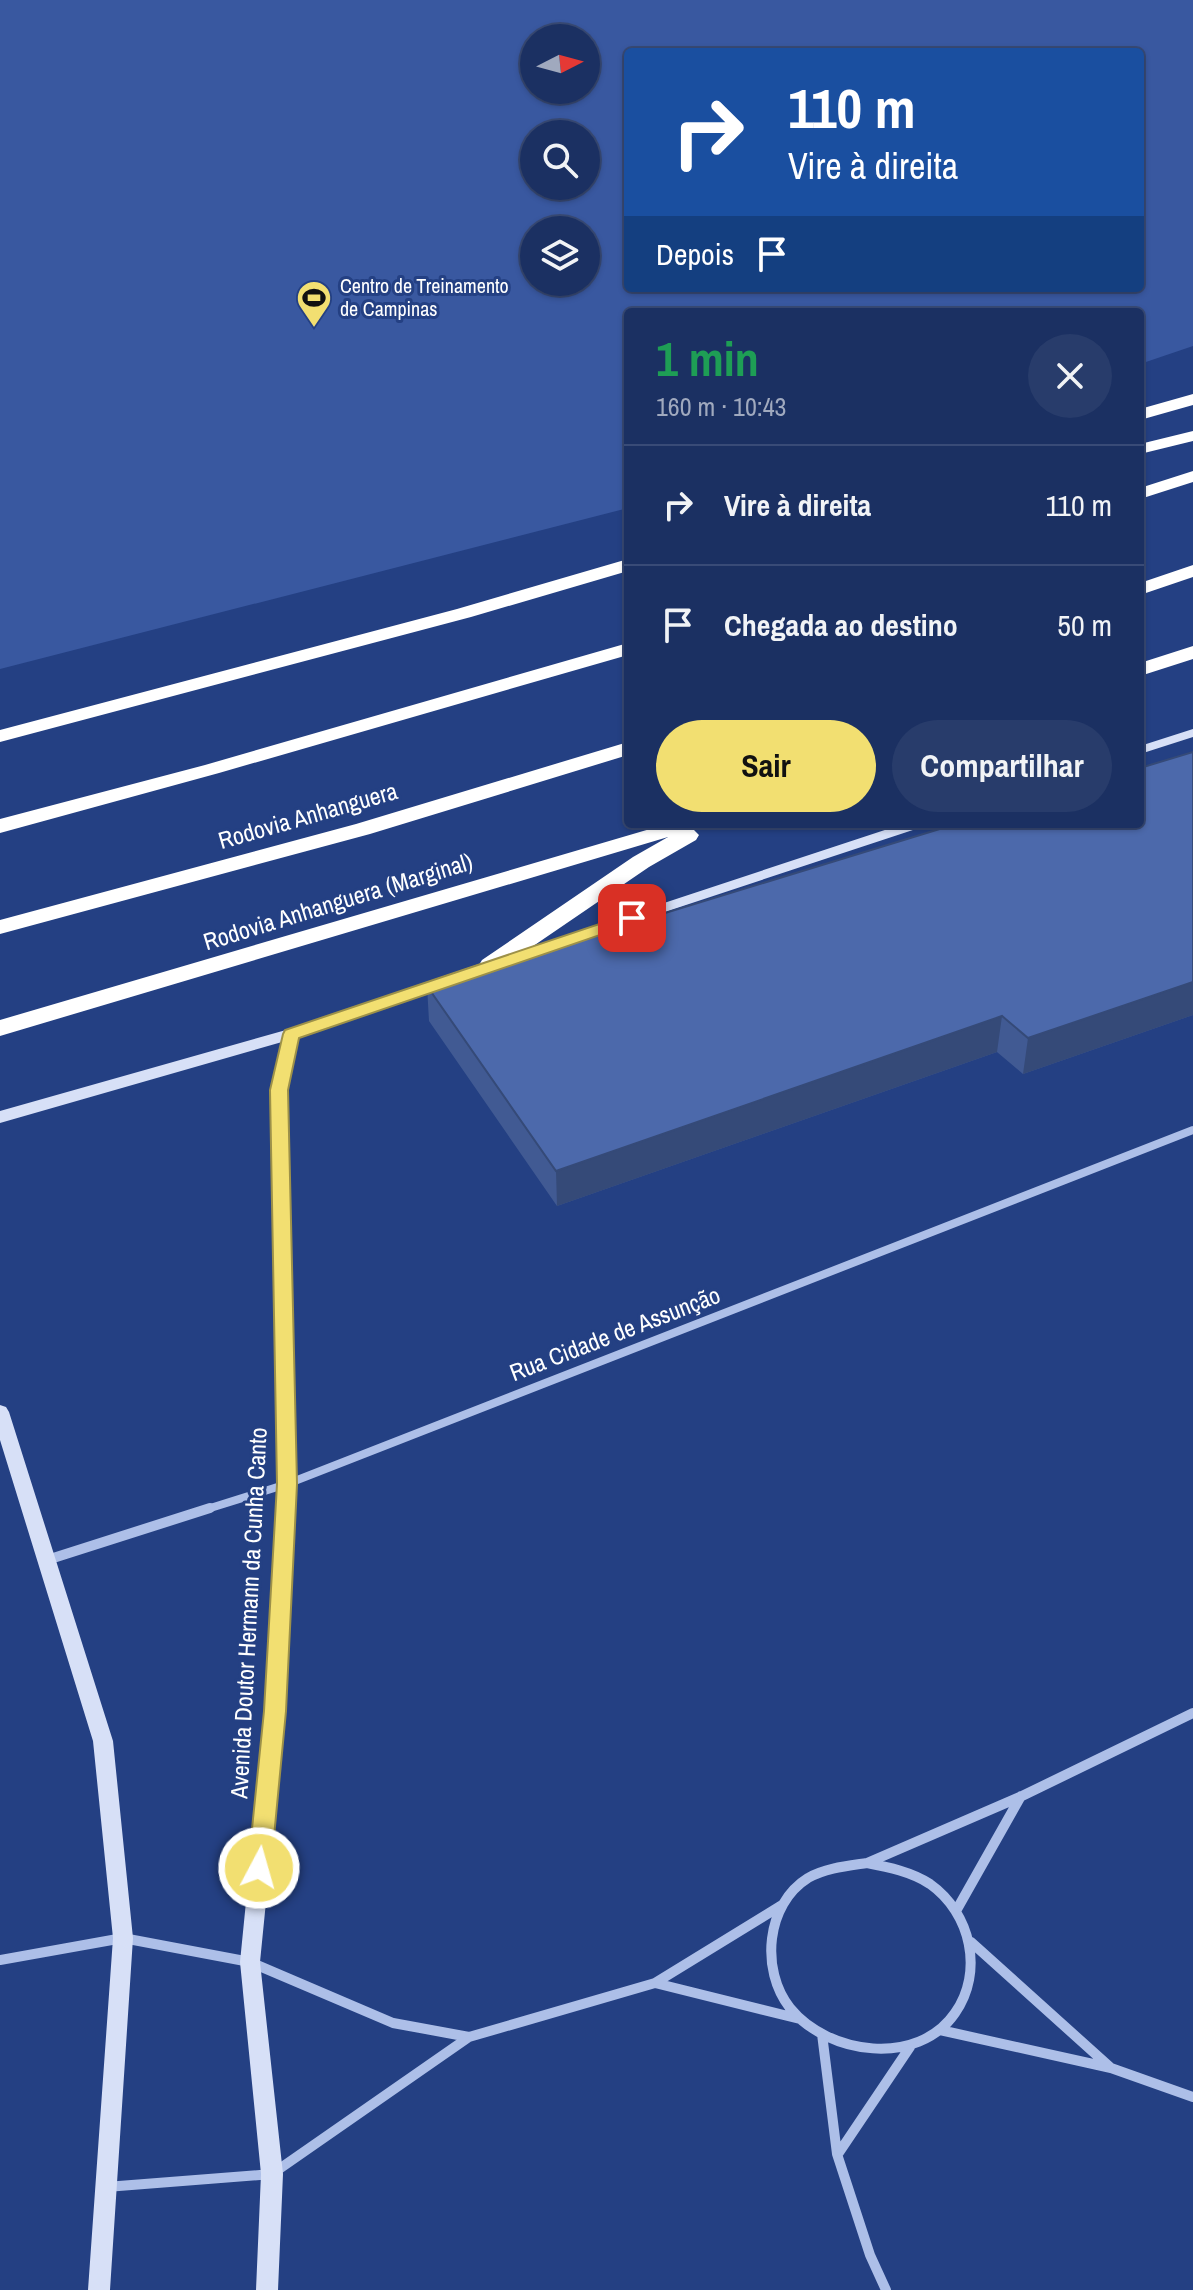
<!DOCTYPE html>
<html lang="pt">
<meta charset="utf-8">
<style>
:root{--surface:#1b3062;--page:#283c6b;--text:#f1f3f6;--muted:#a0a9be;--line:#394b77;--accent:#f2df71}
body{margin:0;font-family:"Archivo Narrow",sans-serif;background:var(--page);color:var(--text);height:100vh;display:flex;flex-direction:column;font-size:30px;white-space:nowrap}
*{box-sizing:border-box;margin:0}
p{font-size:26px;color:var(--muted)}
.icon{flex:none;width:44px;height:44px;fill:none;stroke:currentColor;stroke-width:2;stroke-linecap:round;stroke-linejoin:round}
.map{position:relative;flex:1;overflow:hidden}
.panel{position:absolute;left:624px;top:308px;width:520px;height:520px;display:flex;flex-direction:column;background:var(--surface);border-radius:8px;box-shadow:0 2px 6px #0004,0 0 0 2px var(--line)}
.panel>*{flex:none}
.top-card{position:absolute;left:624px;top:48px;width:520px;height:244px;border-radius:8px;box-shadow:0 2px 6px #0004,0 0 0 2px var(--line);background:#1a4fa0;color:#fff;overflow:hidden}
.needle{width:52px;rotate:84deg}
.fabs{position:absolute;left:520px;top:24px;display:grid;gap:16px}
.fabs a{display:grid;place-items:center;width:80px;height:80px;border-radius:50%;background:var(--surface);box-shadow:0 2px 6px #0004,0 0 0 2px var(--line);font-size:40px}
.pin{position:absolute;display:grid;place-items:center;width:68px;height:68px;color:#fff;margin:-34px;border-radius:16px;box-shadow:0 4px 12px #0006}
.me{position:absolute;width:88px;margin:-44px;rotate:6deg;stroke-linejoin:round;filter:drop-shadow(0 0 6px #0008)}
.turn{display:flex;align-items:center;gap:28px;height:168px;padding:0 32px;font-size:36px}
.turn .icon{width:104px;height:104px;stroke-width:2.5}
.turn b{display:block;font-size:56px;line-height:68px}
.then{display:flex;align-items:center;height:76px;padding:0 32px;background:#0003;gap:16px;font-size:30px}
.round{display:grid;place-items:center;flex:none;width:84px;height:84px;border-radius:42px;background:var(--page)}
.headline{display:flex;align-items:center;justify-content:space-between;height:136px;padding:0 32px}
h1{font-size:48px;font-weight:700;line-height:60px;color:#1e9e55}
.cta{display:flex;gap:16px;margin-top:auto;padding:16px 32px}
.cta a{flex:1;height:92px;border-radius:48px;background:var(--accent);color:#111;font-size:32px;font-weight:700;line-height:92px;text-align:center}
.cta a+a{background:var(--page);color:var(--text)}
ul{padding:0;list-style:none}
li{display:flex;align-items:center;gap:24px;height:120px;padding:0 32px;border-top:2px solid var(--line)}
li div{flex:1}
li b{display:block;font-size:30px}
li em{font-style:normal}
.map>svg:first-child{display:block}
</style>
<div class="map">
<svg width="1193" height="2290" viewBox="0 0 1193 2290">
<rect width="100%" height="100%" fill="#244083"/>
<!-- green -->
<path fill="#3958a0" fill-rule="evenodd" d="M 0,0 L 1193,0 L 1193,346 L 1140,364 L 1140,312 L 628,312 L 628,508 L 0,669 ZM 534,38 L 586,38 L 586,90 L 534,90 ZM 628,52 L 1140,52 L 1140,288 L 628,288 ZM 534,134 L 586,134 L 586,186 L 534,186 ZM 534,230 L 586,230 L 586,282 L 534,282 Z"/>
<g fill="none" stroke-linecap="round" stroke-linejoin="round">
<!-- street-far1 -->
<path stroke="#adbfe8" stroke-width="8" d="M 204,1510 L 287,1484 L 1193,1130"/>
<!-- street -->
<path stroke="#adbfe8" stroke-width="10" d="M 47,1560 L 210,1508
M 867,1863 C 888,1867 912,1872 930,1884 C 971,1913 984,1972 955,2013 C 918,2067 828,2055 790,2008 C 760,1970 766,1904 808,1878 C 826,1868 847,1866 867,1863 Z
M 867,1863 L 1022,1796 L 1193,1713
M 956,1911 L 1021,1796
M 971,1942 L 1111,2068
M 0,1960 L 123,1938 L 250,1962 L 393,2023 L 469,2037
M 655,1983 L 800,2019
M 940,2030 L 1111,2068 L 1193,2097
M 822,2034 L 837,2154 L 870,2255 L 886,2290
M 838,2154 L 910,2047
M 106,2187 L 272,2174 L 469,2037 L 655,1983 L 782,1905"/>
<!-- secondary -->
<path fill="#d7e0f7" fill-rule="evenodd" d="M 1193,729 L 1193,737 L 1140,754 L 1140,746 Z
M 903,824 L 924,824 L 922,827 L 495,968 L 298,1037 L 287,1090 L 296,1484 L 285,1711 L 260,1962 L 283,2174 L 278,2290 L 256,2290 L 261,2174 L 240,1962 L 265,1711 L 278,1484 L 271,1090 L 282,1042 L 0,1123 L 0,1111 L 286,1030 L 485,962 Z
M 0,1405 L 6,1407 L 9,1412 L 113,1741 L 133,1938 L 110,2290 L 88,2290 L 113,1938 L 93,1741 L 0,1440 Z"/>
<!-- highway -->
<path fill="#fff" fill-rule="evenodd" d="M 1193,394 L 1193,405 L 1140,420 L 1140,409 Z
M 1193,431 L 1193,441 L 1140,454 L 1140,444 Z
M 1193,471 L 1193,482 L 1140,499 L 1140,488 Z
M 628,559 L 628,571 L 471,617 L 0,742 L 0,730 L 457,609 Z
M 1193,565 L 1193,577 L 1140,595 L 1140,583 Z
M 628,643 L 628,655 L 219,773 L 0,833 L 0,819 L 205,765 Z
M 1193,646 L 1193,659 L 1140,676 L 1140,663 Z
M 628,742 L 628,755 L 370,834 L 0,934 L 0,920 L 356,824 Z
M 667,824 L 701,824 L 694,830 L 699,835 L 696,840 L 649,867 L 498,970 L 482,970 L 479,965 L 482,960 L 633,857 L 668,837 L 0,1036 L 0,1020 Z"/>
</g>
<!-- wall -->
<path fill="#415a93" d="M 1193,752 L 1193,1015 L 1023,1074 L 997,1052 L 557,1206 L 429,1021 L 427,986 Z"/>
<!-- shaded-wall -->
<path fill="#354a78" d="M 1193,982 L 1193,1015 L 1023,1074 L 1028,1038 Z
M 1002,1016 L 997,1052 L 557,1206 L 556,1171 Z"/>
<!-- building -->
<path fill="#4c69ab" stroke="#354a78" stroke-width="2" d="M 1193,752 L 1193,982 L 1028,1038 L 1002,1016 L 556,1171 L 427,986 L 956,824 L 1140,824 L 1140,768 Z"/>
<!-- route -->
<path fill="#f2df71" stroke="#9d9149" stroke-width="2" d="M 632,913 L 638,914 L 641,918 L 638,922 L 299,1038 L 288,1090 L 297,1484 L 286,1711 L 271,1868 L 268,1875 L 259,1878 L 251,1875 L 248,1868 L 264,1711 L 277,1484 L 270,1090 L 283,1034 L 285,1030 Z"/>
<!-- icons -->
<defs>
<symbol id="stadium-pin" viewBox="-11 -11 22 30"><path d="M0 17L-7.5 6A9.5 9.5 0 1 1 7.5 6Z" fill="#f2df71" stroke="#244083"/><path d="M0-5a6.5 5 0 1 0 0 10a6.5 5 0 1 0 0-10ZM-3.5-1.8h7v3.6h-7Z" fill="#111"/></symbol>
</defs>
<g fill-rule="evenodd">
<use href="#stadium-pin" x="294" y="278" width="40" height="54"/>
</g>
<g text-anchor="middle" stroke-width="6" stroke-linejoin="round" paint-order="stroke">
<!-- far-poi labels -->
<g font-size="20" fill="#fff" stroke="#244083" text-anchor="start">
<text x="340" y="293">Centro de Treinamento<tspan x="340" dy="23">de Campinas</tspan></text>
</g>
<!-- street labels -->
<g font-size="24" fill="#fff" stroke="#244083">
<text transform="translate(308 816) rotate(-16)" y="8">Rodovia Anhanguera</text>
<text transform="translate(338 902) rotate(-17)" y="8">Rodovia Anhanguera (Marginal)</text>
<text transform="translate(615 1334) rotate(-21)" y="8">Rua Cidade de Assunção</text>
<text transform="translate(249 1613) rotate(-87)" y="8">Avenida Doutor Hermann da Cunha Canto</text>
</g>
</g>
</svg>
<div class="fabs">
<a><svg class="needle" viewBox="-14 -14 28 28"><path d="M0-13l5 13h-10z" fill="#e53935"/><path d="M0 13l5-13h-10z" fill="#a0a9be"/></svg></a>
<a><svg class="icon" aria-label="search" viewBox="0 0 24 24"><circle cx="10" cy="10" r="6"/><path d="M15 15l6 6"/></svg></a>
<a><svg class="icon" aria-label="layers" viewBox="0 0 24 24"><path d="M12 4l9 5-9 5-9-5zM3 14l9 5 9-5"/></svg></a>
</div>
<div class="pin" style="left:632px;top:918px;background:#d93025"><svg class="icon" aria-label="arrive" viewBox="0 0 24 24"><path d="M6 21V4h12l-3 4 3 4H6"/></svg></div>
<svg class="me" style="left:259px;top:1868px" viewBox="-20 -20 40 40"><circle r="17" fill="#f2df71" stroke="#fff" stroke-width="3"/><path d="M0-11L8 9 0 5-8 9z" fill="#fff"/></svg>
<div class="top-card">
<div class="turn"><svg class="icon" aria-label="right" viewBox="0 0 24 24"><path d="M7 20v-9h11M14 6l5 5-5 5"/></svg><div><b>110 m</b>Vire à direita</div></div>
<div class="then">Depois<svg class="icon" aria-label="arrive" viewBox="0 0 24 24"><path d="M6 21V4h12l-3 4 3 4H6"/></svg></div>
</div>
<section class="panel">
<div class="headline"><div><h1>1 min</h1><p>160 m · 10:43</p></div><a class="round"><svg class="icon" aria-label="close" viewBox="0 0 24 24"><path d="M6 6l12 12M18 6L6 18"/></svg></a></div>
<ul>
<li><svg class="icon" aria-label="right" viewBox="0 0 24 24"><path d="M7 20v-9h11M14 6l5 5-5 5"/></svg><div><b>Vire à direita</b></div><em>110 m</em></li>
<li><svg class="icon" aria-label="arrive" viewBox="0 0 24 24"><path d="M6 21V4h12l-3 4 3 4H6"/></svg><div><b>Chegada ao destino</b></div><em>50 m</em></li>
</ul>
<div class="cta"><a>Sair</a><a>Compartilhar</a></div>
</section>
</div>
